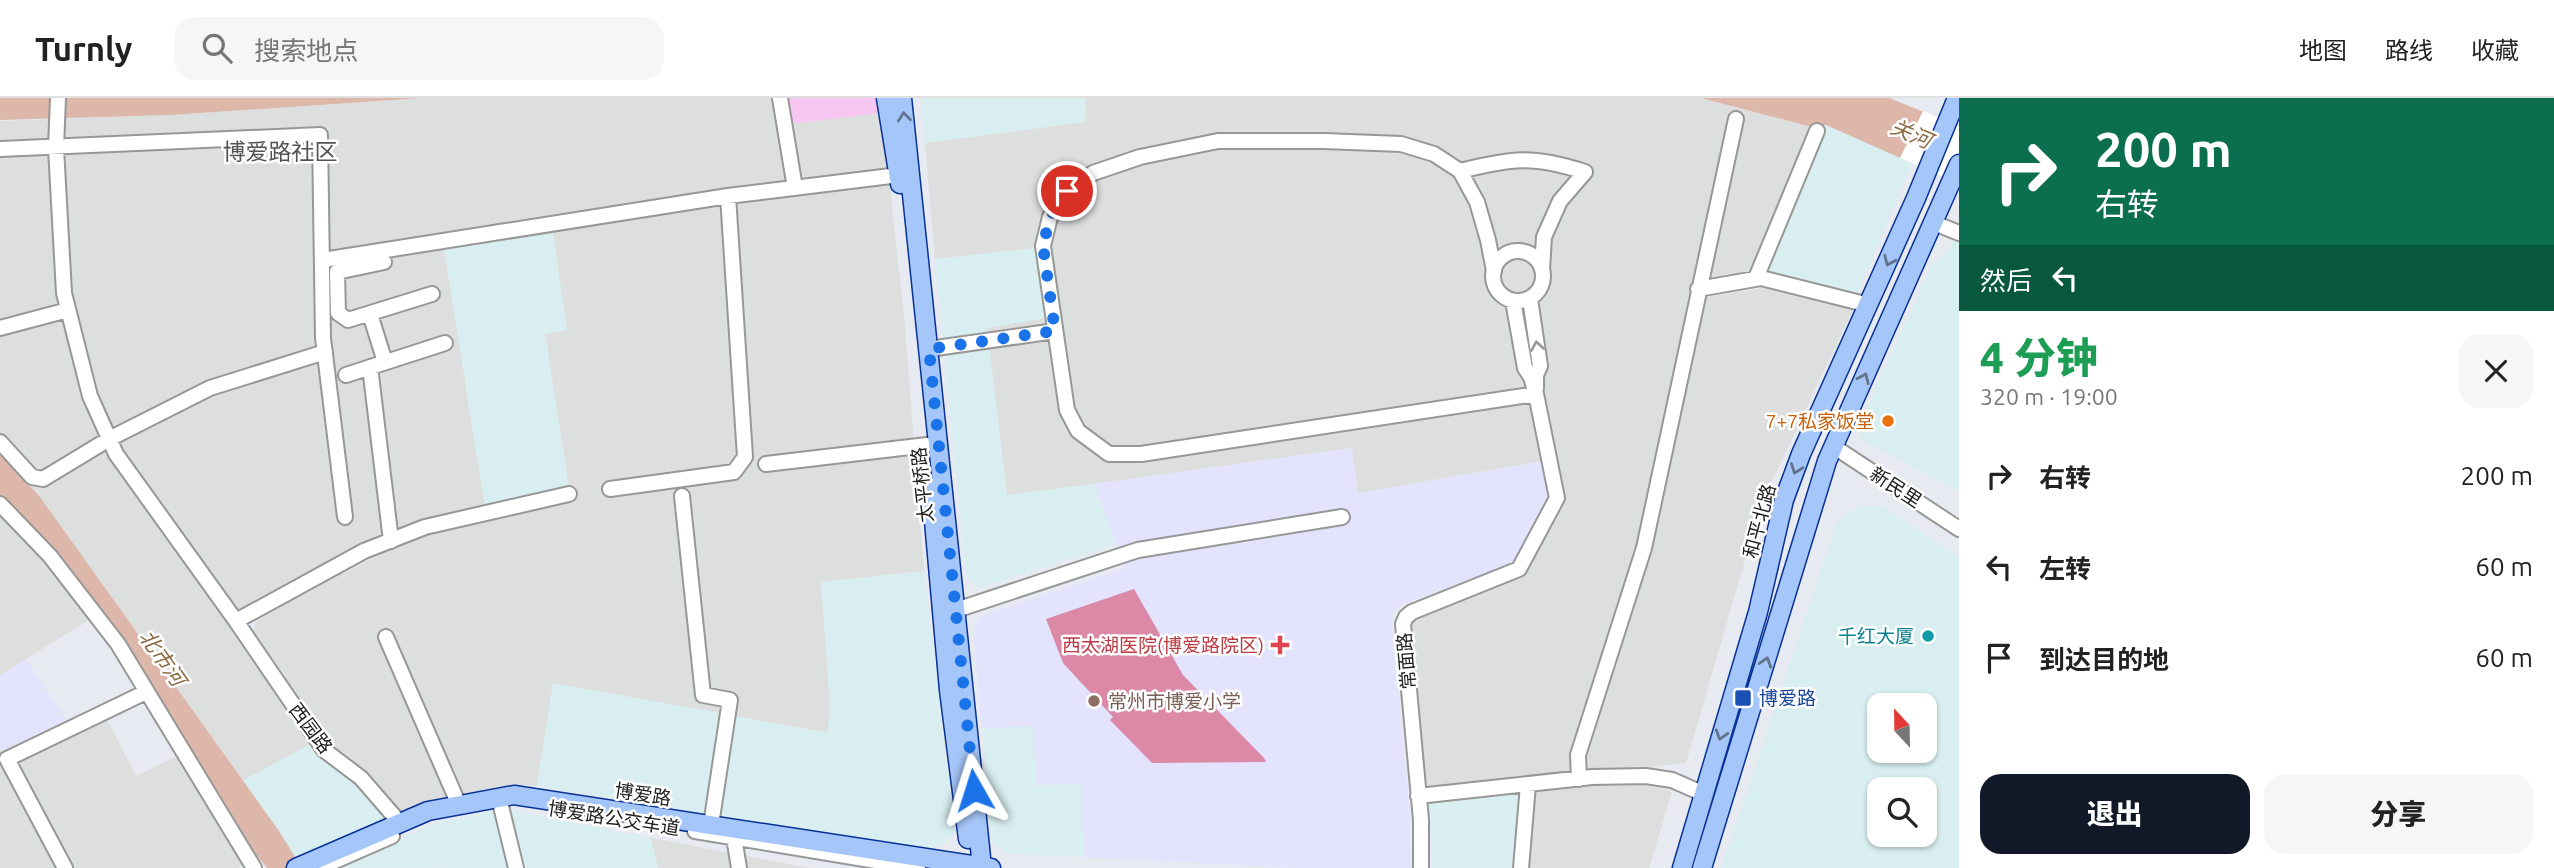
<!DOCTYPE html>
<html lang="zh">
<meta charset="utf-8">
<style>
:root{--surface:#fff;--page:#f6f6f6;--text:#222;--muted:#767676;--line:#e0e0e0;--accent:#111827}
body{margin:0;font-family:Ubuntu,"Noto Sans SC",sans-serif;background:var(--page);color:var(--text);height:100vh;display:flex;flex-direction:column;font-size:26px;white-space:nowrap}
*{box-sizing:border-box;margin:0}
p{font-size:23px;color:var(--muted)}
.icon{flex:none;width:38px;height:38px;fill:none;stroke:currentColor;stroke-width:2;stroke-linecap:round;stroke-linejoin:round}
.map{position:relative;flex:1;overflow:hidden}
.drawer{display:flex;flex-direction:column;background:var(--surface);width:595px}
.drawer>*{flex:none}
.banner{background:#0b6e4f;color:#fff;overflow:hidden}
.needle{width:46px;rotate:338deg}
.controls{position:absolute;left:1867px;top:595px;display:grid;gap:14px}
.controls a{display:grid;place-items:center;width:70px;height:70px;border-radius:14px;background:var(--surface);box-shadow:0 2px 5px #0004;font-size:35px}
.pin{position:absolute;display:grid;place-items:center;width:60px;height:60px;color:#fff;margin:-30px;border:4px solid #fff;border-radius:50%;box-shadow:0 2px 7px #0007}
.me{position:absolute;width:77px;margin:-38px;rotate:354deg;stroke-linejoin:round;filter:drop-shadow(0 0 5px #0008)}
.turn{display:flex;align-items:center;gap:24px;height:147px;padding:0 21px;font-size:32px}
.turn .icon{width:91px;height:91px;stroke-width:2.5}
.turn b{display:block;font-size:49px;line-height:60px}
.then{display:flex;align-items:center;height:66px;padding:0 21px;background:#0003;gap:14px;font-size:26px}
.round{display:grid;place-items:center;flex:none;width:74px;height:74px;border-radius:21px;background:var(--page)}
.overview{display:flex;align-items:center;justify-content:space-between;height:119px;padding:0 21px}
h1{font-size:42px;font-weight:800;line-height:52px;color:#1e9e55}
.primary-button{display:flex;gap:14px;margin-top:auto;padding:14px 21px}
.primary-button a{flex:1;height:80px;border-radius:21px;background:var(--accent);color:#fff;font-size:28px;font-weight:800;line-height:80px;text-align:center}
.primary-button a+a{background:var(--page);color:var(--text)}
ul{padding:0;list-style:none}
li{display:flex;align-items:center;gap:21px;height:91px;padding:0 21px}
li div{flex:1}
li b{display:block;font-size:26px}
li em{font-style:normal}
header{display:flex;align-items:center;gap:42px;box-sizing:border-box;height:98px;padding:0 35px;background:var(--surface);border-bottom:2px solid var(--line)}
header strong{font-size:33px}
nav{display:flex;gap:38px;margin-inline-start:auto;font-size:24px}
.search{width:490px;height:63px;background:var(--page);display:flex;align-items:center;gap:18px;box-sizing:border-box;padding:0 24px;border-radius:21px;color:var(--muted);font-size:26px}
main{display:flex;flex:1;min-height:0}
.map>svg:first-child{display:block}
</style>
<header>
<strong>Turnly</strong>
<div class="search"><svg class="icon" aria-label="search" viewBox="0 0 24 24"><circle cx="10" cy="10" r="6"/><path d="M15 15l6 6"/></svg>搜索地点</div>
<nav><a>地图</a><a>路线</a><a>收藏</a></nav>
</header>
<main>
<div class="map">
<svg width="1959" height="770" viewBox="0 0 1959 770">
<rect width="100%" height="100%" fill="#e7eaf0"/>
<!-- residential -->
<path fill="#dddede" d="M 422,0 L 785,0 L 788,26 L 882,15 L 905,229 L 924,473 L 821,484 L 830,603 L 829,635 L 553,585 L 537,688 L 516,686 L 432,701 L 401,716 L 329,649 L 298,609 L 285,577 L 253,534 L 256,524 L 307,493 L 426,434 L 569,390 L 545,235 L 567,231 L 552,134 L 444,150 L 485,409 L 426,422 L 355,448 L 235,515 L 112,359 L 313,645 L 242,683 L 40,399 L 0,355 L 0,23 L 171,17 Z
M 1086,0 L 1701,0 L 1812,29 L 1756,172 L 1693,185 L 1641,449 L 1576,676 L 1423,693 L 1407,528 L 1411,522 L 1525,477 L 1563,398 L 1557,361 L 1357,395 L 1351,350 L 1007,398 L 987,229 L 1036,150 L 935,161 L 925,45 L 1085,24 Z
M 1763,190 L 1853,212 L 1762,404 L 1686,665 L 1583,676 L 1581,661 L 1647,452 L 1701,200 Z
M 0,400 L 99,516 L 0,577 Z
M 100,608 L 136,678 L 190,652 L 259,761 L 237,770 L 0,770 L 0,653 Z
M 1591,682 L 1648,687 L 1672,694 L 1649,770 L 1512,770 L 1519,692 Z
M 651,740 L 809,770 L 658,770 Z"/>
<!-- commercial -->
<path fill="#d8eef0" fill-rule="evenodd" d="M 921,0 L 1086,0 L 1085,24 L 925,45 Z
M 1826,27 L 1912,65 L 1856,199 L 1756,172 L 1812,29 Z
M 553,134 L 567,232 L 545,236 L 569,390 L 485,409 L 444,150 Z
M 1959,139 L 1959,393 L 1863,343 L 1858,329 L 1931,168 Z
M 1036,150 L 1046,220 L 987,230 L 1007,397 L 1094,386 L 1115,446 L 979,490 L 967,481 L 935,161 Z
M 1865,408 L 1883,409 L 1959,459 L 1959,770 L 1721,770 L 1836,426 L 1849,413 ZM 1880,607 L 1925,607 L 1925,653 L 1880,653 ZM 1880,691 L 1925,691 L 1925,737 L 1880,737 Z
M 924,473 L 955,734 L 947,744 L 922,752 L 537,688 L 553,585 L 828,635 L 830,603 L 821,484 Z
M 1034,628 L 1082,686 L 1084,759 L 1009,756 L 993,745 L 990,736 L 982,630 Z
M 313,645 L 357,683 L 391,722 L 297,762 L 242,683 Z
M 1519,692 L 1512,770 L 1432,770 L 1429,701 Z
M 506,711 L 651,740 L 658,770 L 519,770 Z
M 496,712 L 510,770 L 333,769 L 434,726 Z"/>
<!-- education -->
<path fill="#e4e3fe" d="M 1352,350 L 1358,395 L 1542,364 L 1548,401 L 1514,465 L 1397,508 L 1391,517 L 1410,716 L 1411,770 L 1297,770 L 1084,759 L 1081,686 L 1036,687 L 1034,628 L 982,630 L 973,530 L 981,518 L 1125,470 L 1094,386 Z
M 26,562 L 67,623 L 0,653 L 0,577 Z"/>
<!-- park -->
<path fill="#f7c7f2" d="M 785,0 L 878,0 L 882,15 L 788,26 Z"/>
<!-- pitch -->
<path fill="#db89a6" d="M 1134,491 L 1183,577 L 1264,660 L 1266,664 L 1152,665 L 1110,622 L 1113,619 L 1063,565 L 1046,521 Z"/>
<!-- water -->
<path fill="#dcb7aa" d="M 0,0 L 422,0 L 171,17 L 0,22 Z
M 1701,0 L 1889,0 L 1959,28 L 1959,86 L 1826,27 L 1812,29 Z
M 0,355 L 40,399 L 279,733 L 302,770 L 267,770 L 251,750 L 228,710 L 120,545 L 0,400 Z"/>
<!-- pier -->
<path fill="#fff" d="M 1923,13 L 1959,28 L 1959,86 L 1900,60 Z"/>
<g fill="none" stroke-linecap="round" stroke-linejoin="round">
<defs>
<path id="minor" d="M 58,0 L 56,50 L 64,195 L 90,298 L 116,356 L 236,523 L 364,453 L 425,429 L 569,396
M 780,0 L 795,90
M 0,51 L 320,37 L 323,240 L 345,419
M 1460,73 C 1512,60 1533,57 1585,74 L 1560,103 L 1544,139 L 1542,171
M 1934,125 L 1959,135
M1493 178a25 25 0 1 1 50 0a25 25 0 1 1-50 0Z
M 323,162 L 728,98 L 899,77
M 384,164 L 337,174 L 338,215 L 348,222 L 432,196
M 1494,173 L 1488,142 L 1477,104 L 1460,73 L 1434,56 L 1401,46 L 1324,43 L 1218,43 L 1140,59 L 1093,75 L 1067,93 L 1050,119 L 1043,148 L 1067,312 L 1078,333 L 1109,356 L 1141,356 L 1536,296
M 1756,180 L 1817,33
M 1698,191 L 1761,180 L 1869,207
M 1530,201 L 1540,268 L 1536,277 L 1536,291
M 370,216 L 385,264
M 0,230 L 68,212
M 929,251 L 1055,233
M 370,269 L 391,443
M 346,277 L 445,245
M 0,344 L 32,379 L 43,381 L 109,341 L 210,290 L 325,254
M 1833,348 L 1959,431
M 766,366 L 927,347
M 610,391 L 734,374 L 745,359 L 728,98
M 682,398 L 703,597 L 730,602 L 711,727
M 0,406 L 50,458 L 118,546 L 254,770
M 956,512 L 1138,452 L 1342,419
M 236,523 L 324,652 L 361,680 L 400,725
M 386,539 L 459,707
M 1579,681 L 1578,657 L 1644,450 L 1736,21
M 1418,698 L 1592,679 L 1646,678 L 1672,682 L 1704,696
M 499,700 L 516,770
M 695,733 L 918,770
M 733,733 L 739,770
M 65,770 L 7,661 L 146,594
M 319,770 L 392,738
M 1421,770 L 1421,722 L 1403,526 L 1406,519 L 1412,514 L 1519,471 L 1557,400 L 1536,296 L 1531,279 L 1525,270 L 1513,203
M 1521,770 L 1528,687"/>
<path id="major" d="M 886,0 L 900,86
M 902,0 L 982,769
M 931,389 L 949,592 L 968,741
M 296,770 L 428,713 L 514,697 L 991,770
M 1682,770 L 1758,514 L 1784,402 L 1801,356 L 1916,100 L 1957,0
M 1702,770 L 1827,363 L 1959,66"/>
</defs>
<!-- minor casing -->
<use href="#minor" stroke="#979797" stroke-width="18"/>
<!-- major casing -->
<use href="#major" stroke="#073195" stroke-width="21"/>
<!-- minor -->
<use href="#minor" stroke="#fff" stroke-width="14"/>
<!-- major -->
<use href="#major" stroke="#a5c6f8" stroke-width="18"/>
</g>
<!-- one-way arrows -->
<defs><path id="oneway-chevron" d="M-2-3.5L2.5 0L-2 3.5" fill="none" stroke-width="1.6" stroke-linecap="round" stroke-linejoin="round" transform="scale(1.75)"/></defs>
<g stroke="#62738c">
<use href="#oneway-chevron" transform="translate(904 19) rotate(-96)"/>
<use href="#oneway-chevron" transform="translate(1889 163) rotate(114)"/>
<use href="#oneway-chevron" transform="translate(1864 280) rotate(-66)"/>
<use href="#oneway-chevron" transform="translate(1796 371) rotate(110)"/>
<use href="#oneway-chevron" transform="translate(1766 564) rotate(-73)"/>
<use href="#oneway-chevron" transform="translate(1721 637) rotate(107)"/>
</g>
<use stroke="#9b9b9b" href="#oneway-chevron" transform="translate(1537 248) rotate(-99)"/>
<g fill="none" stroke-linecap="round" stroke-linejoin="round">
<!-- route -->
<path stroke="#1a73e8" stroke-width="12" stroke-dasharray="0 21.6" d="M 974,692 L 929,251 L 1055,233 L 1043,148 L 1050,119 L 1067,93"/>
</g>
<!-- markers -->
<circle fill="#e8710a" stroke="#fff" stroke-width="2.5" cx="1888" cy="323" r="7"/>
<circle fill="#0f9aa8" stroke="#fff" stroke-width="2.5" cx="1928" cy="538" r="7"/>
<path fill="#e0444e" stroke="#fff" stroke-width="2.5" d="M1276.5 536.5h7v7h7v7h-7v7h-7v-7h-7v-7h7z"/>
<rect fill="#1a4fb4" stroke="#fff" stroke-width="2.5" x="1734" y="591" width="18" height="18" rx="3.5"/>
<circle fill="#8d6e63" stroke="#fff" stroke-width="2.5" cx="1094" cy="603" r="7"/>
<g text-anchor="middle" stroke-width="5" stroke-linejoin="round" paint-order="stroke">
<!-- food labels -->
<g font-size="19" fill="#c56008" stroke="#fff" text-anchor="end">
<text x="1874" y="330">7+7私家饭堂</text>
</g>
<!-- street labels -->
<g font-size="19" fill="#202020" stroke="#fff">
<text transform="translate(922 387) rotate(-96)" y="7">太平桥路</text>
<text transform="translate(1896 389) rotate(33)" y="7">新民里</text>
<text transform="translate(1759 423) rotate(-75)" y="7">和平北路</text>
<text transform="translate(1406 563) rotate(-95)" y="7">常面路</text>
<text transform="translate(311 630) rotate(53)" y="7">西园路</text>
<text transform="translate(643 696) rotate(9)" y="7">博爱路</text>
<text transform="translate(614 720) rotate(9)" y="7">博爱路公交车道</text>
</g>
<!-- culture labels -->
<g font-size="19" fill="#0d838f" stroke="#fff" text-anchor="end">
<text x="1914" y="545">千红大厦</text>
</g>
<!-- health labels -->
<g font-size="19" fill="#be3a42" stroke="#fff" text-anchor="end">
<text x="1264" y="554">西太湖医院(博爱路院区)</text>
</g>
<!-- transit labels -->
<g font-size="19" fill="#164399" stroke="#fff" text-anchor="start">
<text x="1759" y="607">博爱路</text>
</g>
<!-- education labels -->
<g font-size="19" fill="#785e54" stroke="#fff" text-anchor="start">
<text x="1108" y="610">常州市博爱小学</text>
</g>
<!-- water labels -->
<g font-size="21" font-style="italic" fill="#8d6b43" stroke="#fff">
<text transform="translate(1911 36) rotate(23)" y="7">关河</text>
<text transform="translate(162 560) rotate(55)" y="7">北市河</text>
</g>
<!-- quarter labels -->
<g font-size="23" fill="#535353" stroke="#fff">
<text x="280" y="62">博爱路社区</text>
</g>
</g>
</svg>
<div class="controls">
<a><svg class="needle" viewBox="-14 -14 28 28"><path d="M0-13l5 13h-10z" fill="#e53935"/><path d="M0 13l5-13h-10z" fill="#767676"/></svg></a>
<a><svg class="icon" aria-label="search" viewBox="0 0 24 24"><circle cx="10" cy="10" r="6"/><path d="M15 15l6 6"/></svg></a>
</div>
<div class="pin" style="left:1067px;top:93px;background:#d93025"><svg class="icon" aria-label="arrive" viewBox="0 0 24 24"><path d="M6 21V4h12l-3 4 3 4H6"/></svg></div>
<svg class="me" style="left:974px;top:692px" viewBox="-20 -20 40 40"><path d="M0-17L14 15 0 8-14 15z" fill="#1a73e8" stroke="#fff" stroke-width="4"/></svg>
</div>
<section class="drawer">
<div class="banner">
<div class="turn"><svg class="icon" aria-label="right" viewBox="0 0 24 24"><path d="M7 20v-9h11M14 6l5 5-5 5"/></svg><div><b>200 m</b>右转</div></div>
<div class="then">然后<svg class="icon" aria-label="left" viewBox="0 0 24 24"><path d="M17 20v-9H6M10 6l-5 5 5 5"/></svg></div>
</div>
<div class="overview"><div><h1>4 分钟</h1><p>320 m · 19:00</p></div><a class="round"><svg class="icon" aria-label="close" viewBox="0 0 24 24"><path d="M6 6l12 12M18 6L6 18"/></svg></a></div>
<ul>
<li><svg class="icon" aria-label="right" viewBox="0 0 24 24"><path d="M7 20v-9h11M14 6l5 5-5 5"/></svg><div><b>右转</b></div><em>200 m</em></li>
<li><svg class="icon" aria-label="left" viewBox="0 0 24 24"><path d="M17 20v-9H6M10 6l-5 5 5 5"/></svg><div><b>左转</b></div><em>60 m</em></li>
<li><svg class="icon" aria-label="arrive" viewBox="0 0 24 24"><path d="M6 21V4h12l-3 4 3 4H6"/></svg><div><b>到达目的地</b></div><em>60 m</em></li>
</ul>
<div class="primary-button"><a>退出</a><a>分享</a></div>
</section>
</main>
